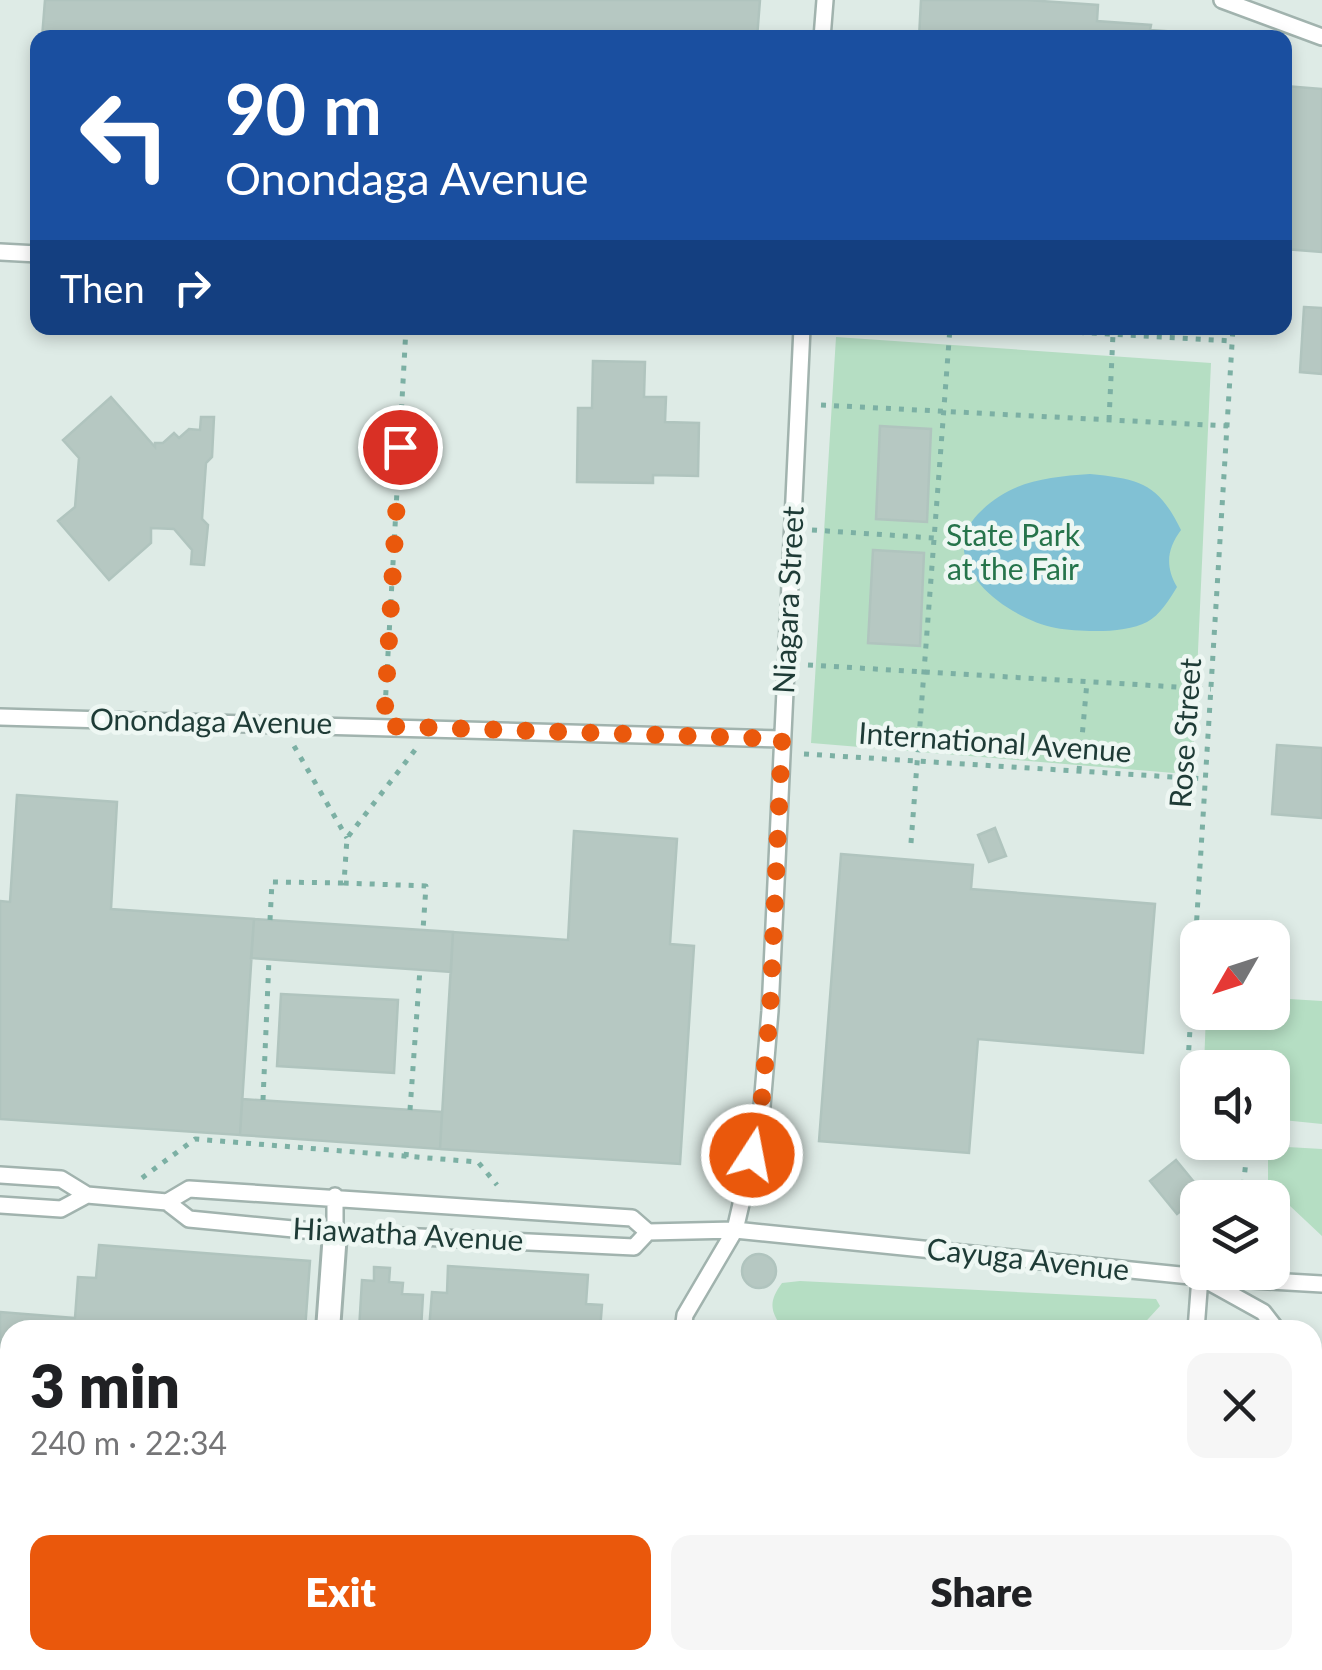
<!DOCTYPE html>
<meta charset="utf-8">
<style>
:root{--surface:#fff;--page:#f6f6f6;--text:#202124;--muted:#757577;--accent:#ea580c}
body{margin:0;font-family:Lato,sans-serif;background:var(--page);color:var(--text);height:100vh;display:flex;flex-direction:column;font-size:38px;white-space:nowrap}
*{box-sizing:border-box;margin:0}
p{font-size:32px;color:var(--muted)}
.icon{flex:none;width:55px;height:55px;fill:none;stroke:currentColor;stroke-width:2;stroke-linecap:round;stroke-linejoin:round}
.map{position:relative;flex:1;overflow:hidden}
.panel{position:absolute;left:0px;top:1320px;width:1322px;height:350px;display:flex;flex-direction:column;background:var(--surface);border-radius:30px 30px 0 0;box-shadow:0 5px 15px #0003}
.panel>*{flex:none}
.guide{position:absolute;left:30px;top:30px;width:1262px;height:305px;border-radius:20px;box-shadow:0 5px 15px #0003;background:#1a4fa0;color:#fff;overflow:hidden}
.needle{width:65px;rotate:231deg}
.controls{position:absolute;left:1180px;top:920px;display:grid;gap:20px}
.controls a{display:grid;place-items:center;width:110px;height:110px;border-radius:20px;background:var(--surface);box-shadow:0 5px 15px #0003;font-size:50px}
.pin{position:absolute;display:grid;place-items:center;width:85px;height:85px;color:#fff;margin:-42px;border:5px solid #fff;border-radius:50%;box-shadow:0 2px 10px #0007}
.me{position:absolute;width:110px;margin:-55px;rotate:11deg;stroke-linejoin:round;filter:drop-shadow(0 0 8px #0008)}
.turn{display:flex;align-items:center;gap:35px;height:210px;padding:0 30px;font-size:45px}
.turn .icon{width:130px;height:130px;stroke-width:2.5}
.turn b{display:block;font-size:70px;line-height:85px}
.then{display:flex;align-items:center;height:95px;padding:0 30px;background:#0003;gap:20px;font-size:38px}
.round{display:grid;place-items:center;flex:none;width:105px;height:105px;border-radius:20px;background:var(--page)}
.overview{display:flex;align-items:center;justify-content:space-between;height:170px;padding:0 30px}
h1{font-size:60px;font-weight:800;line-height:75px}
.primary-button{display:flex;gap:20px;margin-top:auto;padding:20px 30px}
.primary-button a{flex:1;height:115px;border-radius:20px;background:var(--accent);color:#fff;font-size:40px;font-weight:800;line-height:115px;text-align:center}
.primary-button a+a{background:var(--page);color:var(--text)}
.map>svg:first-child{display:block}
</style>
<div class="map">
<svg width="1322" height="1670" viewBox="0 0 1322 1670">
<rect width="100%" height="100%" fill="#deebe6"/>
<!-- green -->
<path fill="#b5dec3" d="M 836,337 L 1211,363 L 1193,762 L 1174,773 L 811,743 Z
M 1273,998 L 1322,1001 L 1322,1124 L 1273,1119 L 1272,1068 L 1204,1067 L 1206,1013 L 1272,1012 Z
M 1268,1146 L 1322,1149 L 1322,1236 L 1272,1189 L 1268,1181 Z
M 800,1281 L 1156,1299 L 1160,1306 L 1138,1330 L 784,1330 C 770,1312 768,1302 782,1283 Z
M 693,1660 L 912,1660 L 911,1670 L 692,1670 Z
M 947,1660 L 1162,1660 L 1161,1670 L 946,1670 Z"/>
<!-- water -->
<path fill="#81c1d4" d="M 1090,474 C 1140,479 1158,483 1181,530 C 1167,549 1165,566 1177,587 C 1169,600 1160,615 1147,622 C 1125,634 1080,632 1056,628 C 1008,619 932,563 978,514 C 1010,481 1046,477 1090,474 Z"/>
<!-- building -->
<path fill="#b6c8c2" stroke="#b0c4be" stroke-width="2.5" d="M 45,0 L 760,0 L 757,38 L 42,38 Z
M 921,0 L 1027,0 L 1098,5 L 1097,21 L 1151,25 L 1150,30 L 1191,33 L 1190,38 L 919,38 Z
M 1285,86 L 1322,89 L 1322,252 L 1285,249 Z
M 1304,307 L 1322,308 L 1322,374 L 1300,372 Z
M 593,361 L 645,362 L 644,397 L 666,397 L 665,422 L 699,423 L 698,476 L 653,475 L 653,483 L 577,482 L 578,408 L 592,408 Z
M 111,397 L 155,447 L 155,443 L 163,443 L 174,433 L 179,438 L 189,429 L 200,430 L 201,417 L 214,417 L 212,457 L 206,463 L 202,519 L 208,525 L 204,565 L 191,564 L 192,550 L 174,529 L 151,528 L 151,543 L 109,580 L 58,521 L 75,507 L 79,458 L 63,440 Z
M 880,426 L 931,429 L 927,522 L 876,519 Z
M 873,550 L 924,553 L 920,646 L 868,643 Z
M 1277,745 L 1322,748 L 1322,818 L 1272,814 Z
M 17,795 L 117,802 L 111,909 L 254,919 L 240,1135 L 0,1119 L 0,901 L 10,902 Z
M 995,828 L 1006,856 L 989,862 L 978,835 Z
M 574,831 L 677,839 L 670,944 L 694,946 L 680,1164 L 440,1149 L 453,932 L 568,940 Z
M 841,854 L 973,865 L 971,889 L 1155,904 L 1143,1053 L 978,1039 L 969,1153 L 819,1141 Z
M 254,919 L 453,932 L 451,972 L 251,958 Z
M 281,994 L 398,1000 L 394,1073 L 277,1066 Z
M 242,1099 L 442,1112 L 440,1149 L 240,1135 Z
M 1176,1160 L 1203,1193 L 1177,1214 L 1150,1181 Z
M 99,1245 L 310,1261 L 305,1330 L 10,1330 L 10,1660 L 282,1660 L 281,1670 L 0,1670 L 0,1312 L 75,1318 L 78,1277 L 96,1278 Z
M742 1271a17 17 0 1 1 34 0a17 17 0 1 1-34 0Z
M 448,1266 L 588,1275 L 586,1304 L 602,1305 L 600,1330 L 429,1330 L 432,1292 L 447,1293 Z
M 374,1267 L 390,1268 L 389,1282 L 403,1283 L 402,1294 L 423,1295 L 421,1330 L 359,1330 L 362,1280 L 374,1281 Z
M 408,1660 L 596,1660 L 595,1666 L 579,1665 L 579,1670 L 408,1670 Z"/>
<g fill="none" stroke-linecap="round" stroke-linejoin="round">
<defs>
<path id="service" d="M 1222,0 L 1322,37
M 822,38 L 825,0
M 0,252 L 38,254
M 0,717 L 782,739
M 0,1175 L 61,1179 L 87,1195 L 167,1202 L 189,1219 L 335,1233 L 634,1247 L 648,1232
M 167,1202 L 189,1189 L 632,1218 L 648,1232 L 735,1230 L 1200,1277 L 1322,1284
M 0,1205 L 61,1209 L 87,1195
M 335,1233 L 335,1196
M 683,1330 L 685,1315 L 735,1230 L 761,1118 L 770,1011 L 802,328
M 1196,1330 L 1200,1277 L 1263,1312 L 1277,1330
M 1312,1374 L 1322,1385
M 1312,1566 L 1322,1567
M 646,1670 L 647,1660
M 1176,1670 L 1177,1660
M 1279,1670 L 1280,1660"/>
<path id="pedestrian" d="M 328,1330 L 335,1233
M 308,1670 L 308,1660"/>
</defs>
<!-- service casing -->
<use href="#service" stroke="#a1b3ae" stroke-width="20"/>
<!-- pedestrian casing -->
<use href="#pedestrian" stroke="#a1b3ae" stroke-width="28"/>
<!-- path -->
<path stroke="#7cb0a4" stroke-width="5" stroke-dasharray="5 8" stroke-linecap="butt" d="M 1001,328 L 1233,341
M 821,405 L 1228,426
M 1109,420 L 1113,334
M 812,530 L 934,538
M 808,665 L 1211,689
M 385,708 L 406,328
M 294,746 L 347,838
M 415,750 L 347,838 L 344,883 L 426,886 L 423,930
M 804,754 L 1205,779
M 1079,771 L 1087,682
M 911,843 L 950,328
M 270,920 L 272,882 L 344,883
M 263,1100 L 269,959
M 410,1110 L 420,969
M 1198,1128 L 1184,1127 L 1233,328
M 406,1157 L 407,1146
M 142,1178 L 195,1139 L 478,1162 L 497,1185
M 1242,1198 L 1248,1142"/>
<!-- service -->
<use href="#service" stroke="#fff" stroke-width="15"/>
<!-- pedestrian -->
<use href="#pedestrian" stroke="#fff" stroke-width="22"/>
</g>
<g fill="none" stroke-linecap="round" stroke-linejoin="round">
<!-- route -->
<path stroke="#ea580c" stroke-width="18" stroke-dasharray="0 32.4" d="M 400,447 L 384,726 L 782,739 L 770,1012 L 760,1118 L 752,1155"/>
</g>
<g text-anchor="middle" stroke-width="9" stroke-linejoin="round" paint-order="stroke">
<!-- park labels -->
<g font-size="30" fill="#26744b" stroke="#eef7f3">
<text x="1013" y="546">State Park<tspan x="1013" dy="34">at the Fair</tspan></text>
</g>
<!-- street labels -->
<g font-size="30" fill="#1e3b36" stroke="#eef7f3">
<text transform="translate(789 600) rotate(-87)" y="10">Niagara Street</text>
<text transform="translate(211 722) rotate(1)" y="10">Onondaga Avenue</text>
<text transform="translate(1186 733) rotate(-86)" y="10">Rose Street</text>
<text transform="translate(995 743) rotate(4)" y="10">International Avenue</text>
<text transform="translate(408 1235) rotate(3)" y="10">Hiawatha Avenue</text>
<text transform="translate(1028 1260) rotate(6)" y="10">Cayuga Avenue</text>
</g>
</g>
</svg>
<div class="controls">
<a><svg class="needle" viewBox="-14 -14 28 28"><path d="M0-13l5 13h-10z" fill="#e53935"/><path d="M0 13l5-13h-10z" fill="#757577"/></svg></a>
<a><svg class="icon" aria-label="sound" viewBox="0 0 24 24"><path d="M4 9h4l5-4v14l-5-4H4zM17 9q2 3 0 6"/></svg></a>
<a><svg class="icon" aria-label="layers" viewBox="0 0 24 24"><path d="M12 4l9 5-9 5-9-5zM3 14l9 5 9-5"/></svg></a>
</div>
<div class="pin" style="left:400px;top:447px;background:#d93025"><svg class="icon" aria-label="arrive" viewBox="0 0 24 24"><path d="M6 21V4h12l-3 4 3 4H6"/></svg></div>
<svg class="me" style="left:752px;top:1155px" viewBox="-20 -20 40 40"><circle r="17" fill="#ea580c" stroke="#fff" stroke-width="3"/><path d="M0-11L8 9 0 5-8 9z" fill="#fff"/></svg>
<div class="guide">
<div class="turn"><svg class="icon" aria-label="left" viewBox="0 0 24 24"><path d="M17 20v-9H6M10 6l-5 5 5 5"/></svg><div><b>90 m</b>Onondaga Avenue</div></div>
<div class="then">Then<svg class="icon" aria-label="right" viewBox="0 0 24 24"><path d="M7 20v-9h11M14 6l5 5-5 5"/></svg></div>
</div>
<section class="panel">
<div class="overview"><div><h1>3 min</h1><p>240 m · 22:34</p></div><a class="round"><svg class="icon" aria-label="close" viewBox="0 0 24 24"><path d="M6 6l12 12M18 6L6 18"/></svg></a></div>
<div class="primary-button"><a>Exit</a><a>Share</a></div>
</section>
</div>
